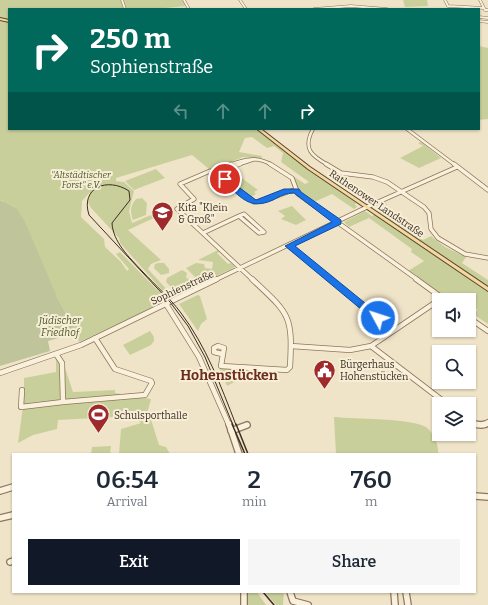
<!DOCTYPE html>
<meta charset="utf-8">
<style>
:root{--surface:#fff;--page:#f6f6f7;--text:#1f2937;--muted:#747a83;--accent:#111827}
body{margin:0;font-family:Bitter,serif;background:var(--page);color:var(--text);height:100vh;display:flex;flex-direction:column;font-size:15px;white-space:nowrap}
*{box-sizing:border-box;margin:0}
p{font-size:13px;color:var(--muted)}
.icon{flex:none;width:22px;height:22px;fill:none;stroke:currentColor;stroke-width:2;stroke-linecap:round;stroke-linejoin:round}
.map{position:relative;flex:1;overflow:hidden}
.sheet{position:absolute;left:12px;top:453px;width:464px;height:140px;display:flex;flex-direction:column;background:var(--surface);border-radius:0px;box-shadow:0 1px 3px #0004}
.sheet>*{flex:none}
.hud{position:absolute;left:8px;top:8px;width:472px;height:122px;border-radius:0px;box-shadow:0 1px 3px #0004;background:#00695c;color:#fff;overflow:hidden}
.buttons{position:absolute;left:432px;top:293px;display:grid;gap:8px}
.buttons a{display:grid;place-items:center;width:44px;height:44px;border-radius:0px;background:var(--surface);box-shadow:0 1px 3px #0004;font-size:20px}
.pin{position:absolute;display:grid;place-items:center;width:34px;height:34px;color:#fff;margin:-17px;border:2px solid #fff;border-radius:50%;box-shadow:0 1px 4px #0007}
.me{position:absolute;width:44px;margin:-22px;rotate:310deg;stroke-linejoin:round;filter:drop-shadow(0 0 3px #0008)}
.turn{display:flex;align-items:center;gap:14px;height:84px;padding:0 16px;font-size:18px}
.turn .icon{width:52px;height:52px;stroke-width:2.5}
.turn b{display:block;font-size:28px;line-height:34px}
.lanes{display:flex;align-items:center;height:38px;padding:0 16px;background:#0003;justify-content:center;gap:20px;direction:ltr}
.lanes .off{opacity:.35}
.eta{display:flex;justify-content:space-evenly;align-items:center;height:68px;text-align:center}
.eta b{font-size:24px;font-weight:600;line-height:28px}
.primary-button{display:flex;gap:8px;margin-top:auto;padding:8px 16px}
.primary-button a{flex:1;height:46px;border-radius:0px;background:var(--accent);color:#fff;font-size:16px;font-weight:600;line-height:46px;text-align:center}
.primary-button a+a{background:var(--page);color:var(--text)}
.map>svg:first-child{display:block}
</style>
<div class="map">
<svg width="488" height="605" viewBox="0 0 488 605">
<rect width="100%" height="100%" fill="#f0e4c8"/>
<!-- green -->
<path fill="#c9cf9b" d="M 0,0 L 183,0 L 186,6 L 154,9 L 9,9 L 9,20 L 0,18 Z
M 403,0 L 427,0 L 428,6 L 405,7 Z
M 0,19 L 9,21 L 9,129 L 258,129 L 309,169 L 356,203 L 355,204 L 357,207 L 354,209 L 332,194 L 314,202 C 309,199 301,196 298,192 C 294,187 297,182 292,177 L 293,176 L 305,184 L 309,182 L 281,162 L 283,153 L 274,146 L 267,148 L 252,137 L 245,138 L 239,152 L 262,156 L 261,159 L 243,157 L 224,165 L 258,190 L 254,192 L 256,194 L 251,197 L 237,188 L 238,187 L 233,183 L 231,183 L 209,169 L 192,155 L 116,178 L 116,181 L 124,182 L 134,191 L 129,211 L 132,223 L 151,215 L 154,218 L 128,230 L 161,260 L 151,264 L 148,269 L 171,294 L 172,298 L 170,299 L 120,243 L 119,238 L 91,208 L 88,202 L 90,192 L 82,201 L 81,217 L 104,239 L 105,247 L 121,262 L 127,271 L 129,269 L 116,254 L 120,252 L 168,301 L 79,342 L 76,333 L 57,297 L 3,201 L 0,200 Z
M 479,46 L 488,48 L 488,119 L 479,120 Z
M 421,142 L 441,158 L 419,168 L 400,158 L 423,146 L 418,143 Z
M 156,169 L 165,178 L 134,190 L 125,181 Z
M 142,198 L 147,203 L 146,215 L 133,220 C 130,211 130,206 136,199 Z
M 385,202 L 387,204 L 383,208 L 388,211 L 393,210 L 385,215 L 423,240 L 431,236 L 445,247 L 466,257 L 462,263 L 488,280 L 488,287 L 377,212 L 376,207 Z
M 292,206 L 306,220 L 296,225 L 281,219 L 285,216 L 278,211 Z
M 365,211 L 372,216 L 375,214 L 488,292 L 488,324 L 473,314 L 478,310 L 469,304 L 469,300 L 444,298 L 408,271 L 424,261 L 411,252 L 412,249 L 369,218 L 349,227 L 344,222 Z
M 218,250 L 220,252 L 217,253 L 228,264 L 231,263 L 235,267 L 185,291 L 177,293 L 166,282 L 167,278 L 182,270 L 187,273 L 186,278 L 191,279 L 195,277 L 186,268 L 196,263 L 204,264 L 205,268 L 212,269 L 213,262 L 198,260 Z
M 158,263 L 164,263 L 169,269 L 169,273 L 161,275 L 154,268 L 155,264 Z
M 198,295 L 200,296 L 207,319 L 201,324 L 198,331 L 179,304 Z
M 150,331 L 154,337 L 154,341 L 151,345 L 130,355 L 123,345 Z
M 62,359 L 73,392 L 115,390 L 115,393 L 151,399 L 148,410 L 159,445 L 166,447 L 170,454 L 119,454 L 121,429 L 141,423 L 134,416 L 58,420 L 57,429 L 33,435 L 18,443 L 24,399 L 24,378 L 56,372 L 56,360 Z
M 219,367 L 244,369 L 243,381 L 238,380 L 227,386 Z
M 334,417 C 354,419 410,418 426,427 C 434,433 439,445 438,454 L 336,454 Z
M 111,446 L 110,454 L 91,454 L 92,447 Z
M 247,592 L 257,592 L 266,605 L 247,605 Z
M 265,592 L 284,592 L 283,605 L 276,605 Z"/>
<!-- cemetery -->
<path fill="#bfc49a" d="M 0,200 L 17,209 L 25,222 L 57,297 L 76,333 L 48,341 L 50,351 L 0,366 Z"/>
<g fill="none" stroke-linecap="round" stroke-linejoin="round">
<defs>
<path id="minor-far4" d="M 122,0 L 125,9
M 184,0 L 189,9
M 240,0 L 246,9
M 445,0 L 448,6 L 484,8
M 480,0 L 485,10 L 488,10
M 314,9 L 351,6 L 387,9
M 479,17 L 488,18
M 479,21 L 488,22"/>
<path id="minor-far3" d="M 313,129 C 302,149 312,156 328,165
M 407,129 L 455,165
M 229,165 C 244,159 257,156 272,165
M 237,165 L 255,159"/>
<path id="minor-far2" d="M 231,164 L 227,166 L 229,168 L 240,164
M 270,164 L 292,178 L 298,194 L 418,280
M 326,164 L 341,173 L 373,177 L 387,182 L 424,207 L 429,213 L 431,229 L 438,238 L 465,254 L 488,258
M 454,164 L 488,190
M 244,214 L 264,232 L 259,233 L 239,216 Z
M 203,233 L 239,216
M 289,246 L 331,280
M 215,280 L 367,207 L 457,167
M 253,280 L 177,209 L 194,199 L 180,184 L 210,171 L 225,179 L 254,202 C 269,202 281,192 296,190"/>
<path id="minor-far1" d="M 330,279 L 393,331
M 416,279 L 445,300
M 166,304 L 199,357 L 229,425
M 469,318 L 488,331
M 291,346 L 350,350 L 371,346 L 439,300
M 371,346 L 447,404
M 56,354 L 62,363 L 63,402 L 145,395 L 152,383 L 151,381 L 115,369 L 95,338
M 222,354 L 214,352 L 214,348 L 218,346 L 224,348 L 221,366 L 287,370 L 290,367 C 293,314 289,314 252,279
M 0,373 L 81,345 L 217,279
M 22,390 L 21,407 L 63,402
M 469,420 L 477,425
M 484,425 L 488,422"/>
<path id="minor" d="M 229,424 L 239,454
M 474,424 L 481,425 L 486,424
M 231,431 L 247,425
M 0,491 L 13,487
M 475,496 L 488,497
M 0,518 L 13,515
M 10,562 L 13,561
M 244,592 L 244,605
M 290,592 L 293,601 L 308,605
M 394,592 L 395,605
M 406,592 L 408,605"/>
<path id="major" d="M 0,18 L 9,20 L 9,22 L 0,20 Z
M 257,129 L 261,129 L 310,167 L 488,287 L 488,291 L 308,169 Z"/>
</defs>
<!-- minor-far4 casing -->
<use href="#minor-far4" stroke="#8d765c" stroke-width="3"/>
<!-- minor-far3 casing -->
<use href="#minor-far3" stroke="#8d765c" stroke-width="4"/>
<!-- minor-far2 casing -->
<use href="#minor-far2" stroke="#8d765c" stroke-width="5"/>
<!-- minor-far1 casing -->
<use href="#minor-far1" stroke="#8d765c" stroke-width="6"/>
<!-- minor casing -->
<use href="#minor" stroke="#8d765c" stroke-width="8"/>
<!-- major casing -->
<use href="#major" stroke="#5b4430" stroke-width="2"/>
<!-- minor-far4 -->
<use href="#minor-far4" stroke="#faf1dc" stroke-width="2"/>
<!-- minor-far3 -->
<use href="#minor-far3" stroke="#faf1dc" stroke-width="2.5"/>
<!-- minor-far2 -->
<use href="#minor-far2" stroke="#faf1dc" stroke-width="3.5"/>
<!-- minor-far1 -->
<use href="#minor-far1" stroke="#faf1dc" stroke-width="4.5"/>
<!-- minor -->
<use href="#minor" stroke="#faf1dc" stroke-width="5.5"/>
<!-- major -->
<use href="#major" fill="#f3d9a0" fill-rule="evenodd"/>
<!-- tram-far1 -->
<path stroke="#3d2e20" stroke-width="1" d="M 233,425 L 205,357 L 188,326 L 170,302 L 89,215 C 80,187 108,177 129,191 L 130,200 L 112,223 C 113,242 129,257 142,271 C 155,285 170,298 181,313 C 206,346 221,386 236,425"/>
<!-- tram -->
<path stroke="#3d2e20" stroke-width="1.5" d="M 232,424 L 245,454
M 236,424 L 248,454
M 263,592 L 274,605"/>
</g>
<!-- route -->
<path fill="#1a73e8" stroke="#114b97" d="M 225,177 L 256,200 L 284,189 L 299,189 L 301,192 L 341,220 L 341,224 L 295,246 L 381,316 L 381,320 L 374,320 L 285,246 L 332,222 L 294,193 C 286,193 280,196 273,200 C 248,211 241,196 222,181 L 221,179 Z"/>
<!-- icons -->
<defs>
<symbol id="school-pin" viewBox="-11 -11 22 30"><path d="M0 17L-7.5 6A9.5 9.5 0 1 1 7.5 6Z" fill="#9e2a2b" stroke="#f7eed8"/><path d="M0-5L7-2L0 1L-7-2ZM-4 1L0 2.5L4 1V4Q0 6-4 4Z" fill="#fff"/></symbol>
<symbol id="civic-pin" viewBox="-11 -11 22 30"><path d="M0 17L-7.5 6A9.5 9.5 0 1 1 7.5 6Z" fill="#9e2a2b" stroke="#f7eed8"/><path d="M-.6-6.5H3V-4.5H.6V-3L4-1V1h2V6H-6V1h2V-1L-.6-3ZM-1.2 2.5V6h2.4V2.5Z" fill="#fff"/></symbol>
<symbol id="stadium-pin" viewBox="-11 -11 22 30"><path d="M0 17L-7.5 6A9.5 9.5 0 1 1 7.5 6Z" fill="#9e2a2b" stroke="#f7eed8"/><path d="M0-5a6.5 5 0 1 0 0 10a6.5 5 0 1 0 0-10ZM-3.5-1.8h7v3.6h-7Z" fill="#fff"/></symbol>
</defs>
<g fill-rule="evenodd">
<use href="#school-pin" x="150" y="200" width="25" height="34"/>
<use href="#civic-pin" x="312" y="358" width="25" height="34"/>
<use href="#stadium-pin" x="86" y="402" width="25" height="34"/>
</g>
<g text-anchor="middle" stroke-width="4" stroke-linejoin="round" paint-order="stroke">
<!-- far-park labels -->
<g font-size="9" font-style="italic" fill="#4d5a26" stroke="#f7eed8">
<text x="81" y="178">"Altstädtischer<tspan x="81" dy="10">Forst" e.V.</tspan></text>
</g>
<!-- street labels -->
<g font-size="10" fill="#3d2e20" stroke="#f7eed8">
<text transform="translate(377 203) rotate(34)" y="4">Rathenower Landstraße</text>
<text transform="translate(182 287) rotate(-25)" y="4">Sophienstraße</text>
</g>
<!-- poi labels -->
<g font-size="10" fill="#3d2e20" stroke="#f7eed8" text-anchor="start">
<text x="178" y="211">Kita "Klein<tspan x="178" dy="12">&amp; Groß"</tspan></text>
<text x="340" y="368">Bürgerhaus<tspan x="340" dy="12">Hohenstücken</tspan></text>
<text x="114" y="419">Schulsporthalle</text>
</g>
<!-- park labels -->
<g font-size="10" font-style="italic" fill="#4d5a26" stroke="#f7eed8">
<text x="60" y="324">Jüdischer<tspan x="60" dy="12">Friedhof</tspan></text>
</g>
<!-- district labels -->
<g font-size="14" font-weight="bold" fill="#6b2e1e" stroke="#f7eed8">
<text x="229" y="380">Hohenstücken</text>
</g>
</g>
</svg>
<div class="buttons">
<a><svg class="icon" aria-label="sound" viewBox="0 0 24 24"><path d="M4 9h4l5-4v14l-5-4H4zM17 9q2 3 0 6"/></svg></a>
<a><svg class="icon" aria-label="search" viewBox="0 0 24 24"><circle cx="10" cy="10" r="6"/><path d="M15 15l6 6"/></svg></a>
<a><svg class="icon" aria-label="layers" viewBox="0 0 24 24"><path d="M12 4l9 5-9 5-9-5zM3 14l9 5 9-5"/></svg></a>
</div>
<div class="pin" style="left:225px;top:179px;background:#d93025"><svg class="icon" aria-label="arrive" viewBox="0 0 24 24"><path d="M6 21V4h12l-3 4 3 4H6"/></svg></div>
<svg class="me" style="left:378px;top:318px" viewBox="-20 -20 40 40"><circle r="17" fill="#1a73e8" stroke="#fff" stroke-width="3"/><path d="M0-11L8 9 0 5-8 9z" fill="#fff"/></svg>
<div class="hud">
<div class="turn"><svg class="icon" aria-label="right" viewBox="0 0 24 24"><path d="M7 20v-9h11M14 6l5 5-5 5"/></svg><div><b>250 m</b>Sophienstraße</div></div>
<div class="lanes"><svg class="icon off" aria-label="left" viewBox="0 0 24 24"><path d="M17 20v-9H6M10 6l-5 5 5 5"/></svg><svg class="icon off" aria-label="ahead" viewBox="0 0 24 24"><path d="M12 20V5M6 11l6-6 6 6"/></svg><svg class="icon off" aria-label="ahead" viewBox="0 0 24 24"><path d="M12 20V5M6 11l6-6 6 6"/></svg><svg class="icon" aria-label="right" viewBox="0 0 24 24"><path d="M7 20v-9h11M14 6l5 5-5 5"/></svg></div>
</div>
<section class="sheet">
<div class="eta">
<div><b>06:54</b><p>Arrival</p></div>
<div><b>2</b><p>min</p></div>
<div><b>760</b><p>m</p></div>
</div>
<div class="primary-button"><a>Exit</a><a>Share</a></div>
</section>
</div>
